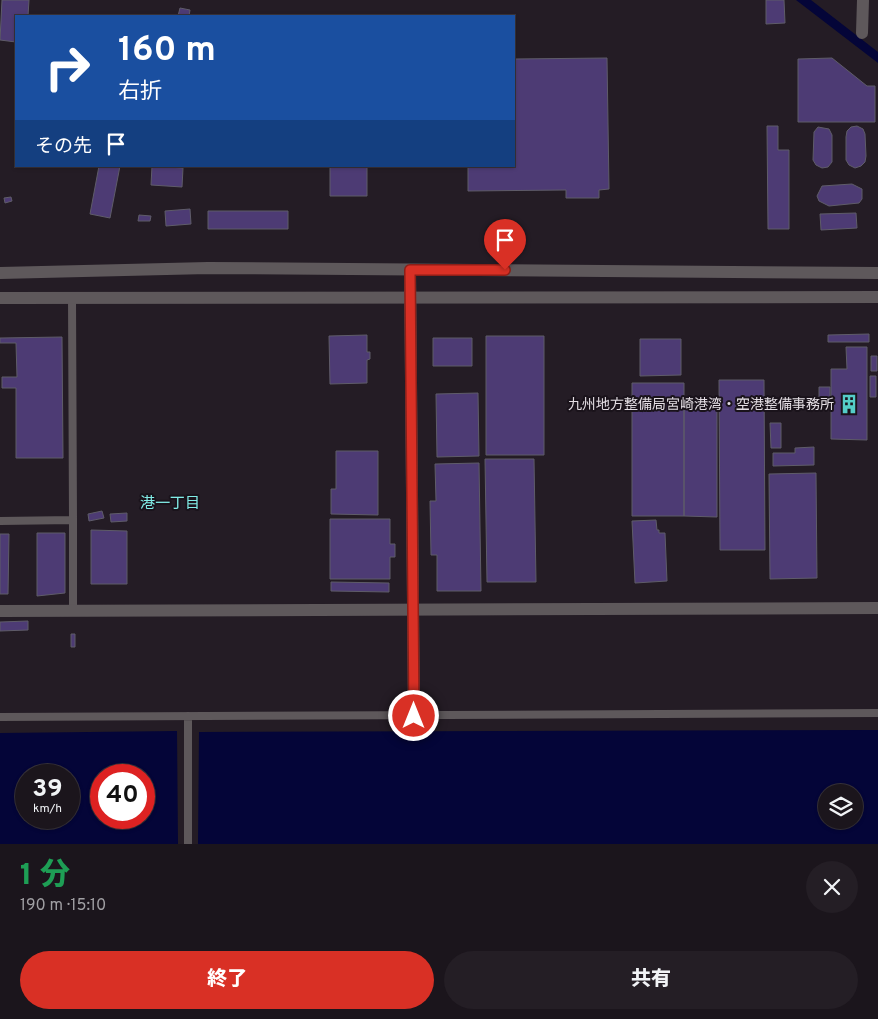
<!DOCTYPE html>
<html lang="ja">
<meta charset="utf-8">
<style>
:root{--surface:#1b151c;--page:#241e25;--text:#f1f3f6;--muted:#a09fa3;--line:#39343b;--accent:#d93025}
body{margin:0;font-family:Overpass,"Noto Sans JP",sans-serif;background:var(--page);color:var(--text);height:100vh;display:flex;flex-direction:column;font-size:19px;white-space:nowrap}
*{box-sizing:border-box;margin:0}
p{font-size:16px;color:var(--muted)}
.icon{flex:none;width:28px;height:28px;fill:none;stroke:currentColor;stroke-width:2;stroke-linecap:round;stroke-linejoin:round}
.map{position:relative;height:844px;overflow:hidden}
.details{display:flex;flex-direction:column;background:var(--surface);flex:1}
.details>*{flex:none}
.top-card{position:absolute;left:15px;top:15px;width:500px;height:152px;border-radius:0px;box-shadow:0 1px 4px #0004,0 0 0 1px var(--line);background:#1a4fa0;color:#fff;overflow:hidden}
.buttons{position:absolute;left:818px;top:784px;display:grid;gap:10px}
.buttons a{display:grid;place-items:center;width:45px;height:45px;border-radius:50%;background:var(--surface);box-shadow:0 1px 4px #0004,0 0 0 1px var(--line);font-size:25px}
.speed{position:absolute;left:15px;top:764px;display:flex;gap:10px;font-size:25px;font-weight:700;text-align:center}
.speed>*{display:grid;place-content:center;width:65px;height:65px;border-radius:50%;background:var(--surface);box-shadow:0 1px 4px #0004,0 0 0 1px var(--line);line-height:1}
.speed small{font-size:12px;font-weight:400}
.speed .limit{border:8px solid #d22;background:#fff;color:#111}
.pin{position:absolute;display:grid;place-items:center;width:42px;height:42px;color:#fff;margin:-51px -21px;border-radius:50% 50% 50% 0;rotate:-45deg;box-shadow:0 0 5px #0007}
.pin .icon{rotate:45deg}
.me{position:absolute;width:55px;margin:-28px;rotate:0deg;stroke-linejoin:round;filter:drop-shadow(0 0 4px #0008)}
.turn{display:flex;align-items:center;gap:18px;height:105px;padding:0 20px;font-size:22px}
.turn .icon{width:65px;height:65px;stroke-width:2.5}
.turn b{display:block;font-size:35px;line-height:42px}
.then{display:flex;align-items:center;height:48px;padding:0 20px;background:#0003;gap:10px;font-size:19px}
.round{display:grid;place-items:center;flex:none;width:52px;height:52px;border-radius:26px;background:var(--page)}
.summary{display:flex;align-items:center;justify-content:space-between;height:85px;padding:0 20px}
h1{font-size:30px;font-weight:800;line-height:38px;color:#1e9e55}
.primary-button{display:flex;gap:10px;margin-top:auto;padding:10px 20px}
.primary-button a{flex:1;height:58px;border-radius:30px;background:var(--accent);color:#fff;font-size:20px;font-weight:800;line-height:58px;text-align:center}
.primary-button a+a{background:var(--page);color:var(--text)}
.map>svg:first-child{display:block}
</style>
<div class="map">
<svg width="878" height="844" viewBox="0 0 878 844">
<rect width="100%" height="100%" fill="#241c25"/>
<!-- water -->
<path fill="#040538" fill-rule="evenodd" d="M 796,0 L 811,0 L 878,52 L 878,63 Z
M 878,730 L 878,844 L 198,844 L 199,732 ZM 826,792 L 854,792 L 854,820 L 826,820 Z
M 177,731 L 178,844 L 0,844 L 0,733 ZM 26,775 L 69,775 L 69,818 L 26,818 ZM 101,775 L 144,775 L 144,818 L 101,818 Z"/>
<!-- building -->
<path fill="#4d3b74" stroke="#5f5c69" d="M 2,0 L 29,0 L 28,16 L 16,16 L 16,42 L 0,40 Z
M 766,0 L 784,0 L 785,23 L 766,24 Z
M 180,8 L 190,10 L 189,16 L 178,16 Z
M 607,58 L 609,189 L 599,190 L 599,198 L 566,198 L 566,190 L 468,191 L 468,166 L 514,166 L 514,59 Z
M 832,58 L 867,86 L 875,86 L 875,122 L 798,122 L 798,59 Z
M 767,126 L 778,126 L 778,150 L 789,150 L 789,229 L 768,229 Z
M 857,126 L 863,129 L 865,134 L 866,156 L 865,162 L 861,166 L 855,168 L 849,165 L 846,160 L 846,137 L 847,131 L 851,127 Z
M 818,127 L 829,129 L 832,135 L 832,162 L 828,167 L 822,168 L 816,165 L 813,160 L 814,132 Z
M 99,166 L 120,166 L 110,218 L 90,214 Z
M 152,166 L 183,168 L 182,187 L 151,185 Z
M 330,166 L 367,166 L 367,196 L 330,196 Z
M 852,184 L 862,189 L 862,199 L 859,203 L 829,206 L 819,201 L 817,196 L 822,186 Z
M 11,197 L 12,201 L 5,203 L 4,198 Z
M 190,209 L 191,224 L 166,226 L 165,211 Z
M 208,211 L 288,211 L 288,229 L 208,229 Z
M 856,213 L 857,228 L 821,230 L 820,214 Z
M 139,215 L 151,216 L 150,221 L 138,221 Z
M 869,334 L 869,342 L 828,342 L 828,335 Z
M 367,335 L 367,352 L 370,352 L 370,359 L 367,360 L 367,383 L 330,384 L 329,336 Z
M 486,336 L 544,336 L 544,455 L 486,455 Z
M 62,337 L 63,458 L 16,458 L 16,388 L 2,388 L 2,377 L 17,377 L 16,343 L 0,343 L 0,338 Z
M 433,338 L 472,338 L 472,366 L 433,366 Z
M 640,339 L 681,339 L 681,375 L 640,376 Z
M 846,347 L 867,347 L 867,440 L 831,439 L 831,369 L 847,369 Z
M 871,356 L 877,356 L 877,371 L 871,371 Z
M 870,376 L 876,376 L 876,397 L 870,397 Z
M 719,380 L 764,380 L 765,550 L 720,550 Z
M 632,383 L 684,383 L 684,516 L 632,516 Z
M 819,387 L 830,387 L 830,403 L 819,403 Z
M 478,393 L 479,456 L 437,457 L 436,394 Z
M 684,405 L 717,405 L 717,517 L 684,516 Z
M 770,423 L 781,423 L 781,448 L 771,448 Z
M 814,447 L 814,465 L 773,466 L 773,453 L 795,453 L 795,448 Z
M 336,451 L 378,451 L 378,515 L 331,514 L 331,489 L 336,489 Z
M 485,459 L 534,459 L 536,582 L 487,582 Z
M 479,463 L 481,591 L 437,591 L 437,555 L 431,555 L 430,501 L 436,501 L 435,464 Z
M 816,473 L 817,578 L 770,579 L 769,474 Z
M 102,511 L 104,518 L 89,521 L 88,514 Z
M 127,513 L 127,521 L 111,522 L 110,514 Z
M 330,519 L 390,519 L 390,544 L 395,544 L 395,557 L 390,557 L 390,579 L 330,579 Z
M 656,520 L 657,530 L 659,530 L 659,533 L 665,533 L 667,581 L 635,583 L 632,521 Z
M 91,530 L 127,531 L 127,584 L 91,584 Z
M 37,533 L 65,533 L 65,593 L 37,596 Z
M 0,534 L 9,534 L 8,594 L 0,594 Z
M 331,582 L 389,583 L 389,592 L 331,591 Z
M 28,621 L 28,630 L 0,631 L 0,622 Z
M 71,634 L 75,634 L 75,647 L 71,647 Z"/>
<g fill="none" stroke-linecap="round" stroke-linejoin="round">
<!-- service -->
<path stroke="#5e585b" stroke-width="8" d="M 0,521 L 73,520 L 72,298
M 73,610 L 73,520
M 0,717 L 878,713
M 188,844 L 188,716"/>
<!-- minor -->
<path stroke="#5e585b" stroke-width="12" d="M 862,33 L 863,0"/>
<!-- tertiary -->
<path stroke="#5e585b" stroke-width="12" d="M 410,270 L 414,716
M 0,273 L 208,268 L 878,273
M 0,298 L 878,297
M 0,611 L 878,608"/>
</g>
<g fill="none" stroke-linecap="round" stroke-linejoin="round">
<defs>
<path id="route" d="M 414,716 L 410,270 L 505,270"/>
</defs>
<!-- route casing -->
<use href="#route" stroke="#8d1f18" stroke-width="12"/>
<!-- route -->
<use href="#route" stroke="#d93025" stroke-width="9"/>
</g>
<!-- icons -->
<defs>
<symbol id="building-bare" viewBox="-9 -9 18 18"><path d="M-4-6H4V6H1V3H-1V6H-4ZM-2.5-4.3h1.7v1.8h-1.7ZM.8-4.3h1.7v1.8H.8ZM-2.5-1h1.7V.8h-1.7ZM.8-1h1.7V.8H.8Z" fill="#54cdc8" stroke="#1a131b" stroke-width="2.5" paint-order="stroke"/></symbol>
</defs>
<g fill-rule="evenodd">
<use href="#building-bare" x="835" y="390" width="28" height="28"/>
</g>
<g text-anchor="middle" stroke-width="4" stroke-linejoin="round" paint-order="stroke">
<!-- poi labels -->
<g font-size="14" fill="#e4dee4" stroke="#1a131b" text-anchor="end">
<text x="834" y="409">九州地方整備局宮崎港湾・空港整備事務所</text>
</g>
<!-- neighbourhood labels -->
<g font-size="15" fill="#82ede7" stroke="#1a131b">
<text x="170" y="508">港一丁目</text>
</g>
</g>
</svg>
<div class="buttons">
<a><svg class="icon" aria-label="layers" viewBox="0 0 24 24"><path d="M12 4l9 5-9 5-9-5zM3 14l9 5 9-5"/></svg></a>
</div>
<div class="speed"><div>39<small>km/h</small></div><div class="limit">40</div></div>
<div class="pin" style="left:505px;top:270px;background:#d93025"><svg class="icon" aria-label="arrive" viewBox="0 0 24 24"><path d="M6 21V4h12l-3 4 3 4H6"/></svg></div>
<svg class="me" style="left:414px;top:716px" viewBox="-20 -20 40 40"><circle r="17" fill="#d93025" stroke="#fff" stroke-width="3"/><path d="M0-11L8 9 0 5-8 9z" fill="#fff"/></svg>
<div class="top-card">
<div class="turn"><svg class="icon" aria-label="right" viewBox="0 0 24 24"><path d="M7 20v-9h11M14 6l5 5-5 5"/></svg><div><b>160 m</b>右折</div></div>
<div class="then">その先<svg class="icon" aria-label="arrive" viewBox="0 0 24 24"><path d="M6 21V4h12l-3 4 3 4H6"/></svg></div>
</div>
</div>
<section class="details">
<div class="summary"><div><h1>1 分</h1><p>190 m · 15:10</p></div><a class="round"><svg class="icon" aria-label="close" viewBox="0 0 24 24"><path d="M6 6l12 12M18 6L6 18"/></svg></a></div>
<div class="primary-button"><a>終了</a><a>共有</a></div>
</section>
